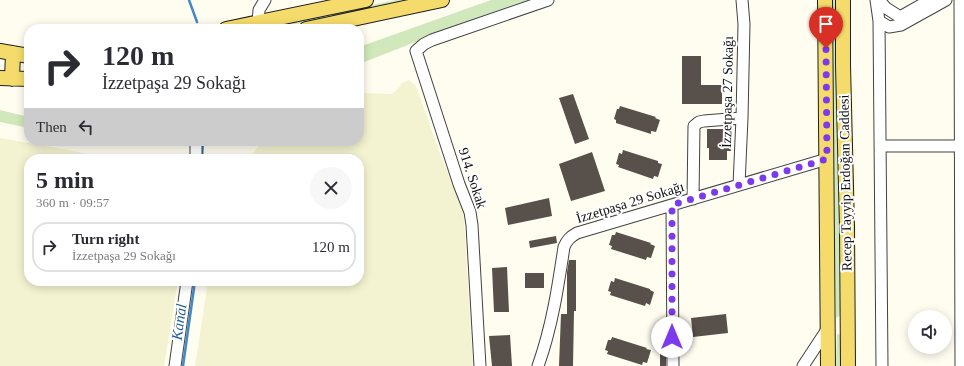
<!DOCTYPE html>
<meta charset="utf-8">
<style>
:root{--surface:#fff;--page:#f7f7f7;--text:#2b2b33;--muted:#7c7c81;--line:#e1e1e2}
body{margin:0;font-family:"Times New Roman",serif;background:var(--page);color:var(--text);height:100vh;display:flex;flex-direction:column;font-size:15px;white-space:nowrap}
*{box-sizing:border-box;margin:0}
p{font-size:13px;color:var(--muted)}
.icon{flex:none;width:22px;height:22px;fill:none;stroke:currentColor;stroke-width:2;stroke-linecap:round;stroke-linejoin:round}
.map{position:relative;flex:1;overflow:hidden}
.sheet{position:absolute;left:24px;top:154px;width:340px;height:132px;display:flex;flex-direction:column;background:var(--surface);border-radius:16px;box-shadow:0 2px 10px #0003}
.sheet>*{flex:none}
.banner{position:absolute;left:24px;top:24px;width:340px;height:122px;border-radius:16px;box-shadow:0 2px 10px #0003;background:#fff;color:var(--text);overflow:hidden}
.fabs{position:absolute;left:908px;top:310px;display:grid;gap:8px}
.fabs a{display:grid;place-items:center;width:44px;height:44px;border-radius:50%;background:var(--surface);box-shadow:0 2px 10px #0003;font-size:20px}
.pin{position:absolute;display:grid;place-items:center;width:34px;height:34px;color:#fff;margin:-41px -17px;border-radius:50% 50% 50% 0;rotate:-45deg;box-shadow:0 0 4px #0007}
.pin .icon{rotate:45deg}
.me{position:absolute;width:44px;margin:-22px;rotate:0deg;stroke-linejoin:round;filter:drop-shadow(0 0 3px #0008)}
.turn{display:flex;align-items:center;gap:14px;height:84px;padding:0 12px;font-size:18px}
.turn .icon{width:52px;height:52px;stroke-width:2.5}
.turn b{display:block;font-size:28px;line-height:34px}
.then{display:flex;align-items:center;height:38px;padding:0 12px;background:#0003;gap:8px;font-size:15px}
.round{display:grid;place-items:center;flex:none;width:42px;height:42px;border-radius:21px;background:var(--page)}
.overview{display:flex;align-items:center;justify-content:space-between;height:68px;padding:0 12px}
h1{font-size:24px;font-weight:800;line-height:30px}
ul{padding:0;list-style:none}
li{display:flex;align-items:center;gap:12px;height:50px;margin:0 8px 6px;padding:0 4px;border:2px solid var(--line);border-radius:16px}
li div{flex:1}
li b{display:block;font-size:15px}
li em{font-style:normal}
.map>svg:first-child{display:block}
</style>
<div class="map">
<svg width="964" height="366" viewBox="0 0 964 366">
<rect width="100%" height="100%" fill="#fffdf0"/>
<!-- farmland -->
<path fill="#f4f3d1" d="M 409,80 L 416,86 L 439,151 L 462,208 L 464,219 L 473,366 L 195,366 L 208,281 L 359,281 L 359,159 L 248,159 L 263,141 L 359,141 L 359,93 L 392,94 L 397,90 L 402,83 Z
M 0,138 L 74,151 L 90,155 L 97,159 L 29,159 L 29,281 L 178,281 L 164,366 L 0,366 Z"/>
<!-- green -->
<path fill="#d0e8bb" d="M 396,0 L 412,0 L 271,29 L 255,29 Z
M 491,0 L 536,0 L 418,41 L 359,64 L 359,47 Z
M 830,0 L 836,0 L 839,178 L 842,314 L 836,318 Z
M 0,110 L 29,117 L 29,128 L 0,122 Z
M 837,334 L 842,335 L 842,366 L 836,366 Z"/>
<g fill="none" stroke-linecap="round" stroke-linejoin="round">
<!-- stream -->
<path stroke="#408ac9" stroke-width="2.5" d="M 189,0 L 197,22
M 202,159 L 203,141
M 183,366 L 195,281"/>
</g>
<!-- building -->
<path fill="#57504b" d="M 682,56 L 701,56 L 701,85 L 722,85 L 722,104 L 682,104 Z
M 573,94 L 589,139 L 575,144 L 559,98 Z
M 620,106 L 656,117 L 655,118 L 660,120 L 656,132 L 651,131 L 651,134 L 616,123 L 616,120 L 614,119 L 617,109 L 619,109 Z
M 707,129 L 731,129 L 731,151 L 727,151 L 727,160 L 709,160 L 709,148 L 707,148 Z
M 623,150 L 658,161 L 658,163 L 662,164 L 658,177 L 654,176 L 653,179 L 618,167 L 619,165 L 616,164 L 619,153 L 622,154 Z
M 592,152 L 605,191 L 571,201 L 559,164 Z
M 549,198 L 552,216 L 508,225 L 505,208 Z
M 616,232 L 651,243 L 650,244 L 655,246 L 651,258 L 647,257 L 646,260 L 611,249 L 612,246 L 609,245 L 612,235 L 615,235 Z
M 556,236 L 557,243 L 530,248 L 529,241 Z
M 569,260 L 576,260 L 576,311 L 574,311 L 573,366 L 559,366 L 561,314 L 567,314 L 567,272 Z
M 507,267 L 509,312 L 494,312 L 492,268 Z
M 525,273 L 544,273 L 544,288 L 525,288 Z
M 615,278 L 650,289 L 650,290 L 654,292 L 650,305 L 646,303 L 645,306 L 610,295 L 611,292 L 608,291 L 611,281 L 614,282 Z
M 726,314 L 728,333 L 693,337 L 691,318 Z
M 660,323 L 666,323 L 666,366 L 660,366 Z
M 510,335 L 512,366 L 492,366 L 489,336 Z
M 612,337 L 647,348 L 646,349 L 651,350 L 647,363 L 643,362 L 642,365 L 607,354 L 608,351 L 605,350 L 608,340 L 611,340 Z"/>
<g fill="none" stroke-linecap="round" stroke-linejoin="round">
<defs>
<path id="minor" d="M 876,0 L 879,21 L 882,366
M 879,0 L 886,8 L 900,17 L 930,0
M 960,0 L 961,366
M 879,21 L 889,27 L 901,25 L 946,0
M 258,22 L 259,10 L 265,0
M 880,146 L 960,146
M 196,159 L 196,141
M 739,185 L 742,118 L 744,24 L 742,0
M 693,199 L 694,126 L 699,122 L 704,121 L 742,118
M 672,205 L 673,366
M 175,366 L 187,281
M 480,366 L 472,225 L 470,212 L 459,184 L 416,51 L 424,44 L 432,40 L 548,0
M 538,366 C 552,327 558,287 564,247 C 567,240 570,237 577,233 L 827,159
M 803,366 L 828,328"/>
<path id="major" d="M 825,0 L 828,366
M 843,0 L 843,65 L 847,227 L 848,366
M 226,29 L 366,0
M 306,29 L 442,0
M 0,51 L 29,56
M 0,78 L 29,79
M 12,79 L 13,53"/>
</defs>
<!-- minor casing -->
<use href="#minor" stroke="#424242" stroke-width="13"/>
<!-- major casing -->
<use href="#major" stroke="#202020" stroke-width="16"/>
<!-- minor -->
<use href="#minor" stroke="#fff" stroke-width="11"/>
<!-- major -->
<use href="#major" stroke="#f4db6b" stroke-width="14"/>
</g>
<g fill="none" stroke-linecap="round" stroke-linejoin="round">
<!-- route -->
<path stroke="#7c3aed" stroke-width="7" stroke-dasharray="0 12.6" d="M 672,337 L 672,205 L 827,159 L 826,48"/>
</g>
<g text-anchor="middle" stroke-width="4" stroke-linejoin="round" paint-order="stroke">
<!-- street labels -->
<g font-size="14" fill="#0f0f0f" stroke="#fff">
<text transform="translate(727 92) rotate(-89)" y="5">İzzetpaşa 27 Sokağı</text>
<text transform="translate(473 178) rotate(72)" y="5">914. Sokak</text>
<text transform="translate(845 183) rotate(-91)" y="5">Recep Tayyip Erdoğan Caddesi</text>
<text transform="translate(630 202) rotate(-17)" y="5">İzzetpaşa 29 Sokağı</text>
</g>
<!-- water labels -->
<g font-size="15" font-style="italic" fill="#1b5d9d" stroke="#fff">
<text transform="translate(179 322) rotate(-82)" y="5">Kanal</text>
</g>
</g>
</svg>
<div class="fabs">
<a><svg class="icon" aria-label="sound" viewBox="0 0 24 24"><path d="M4 9h4l5-4v14l-5-4H4zM17 9q2 3 0 6"/></svg></a>
</div>
<div class="pin" style="left:826px;top:48px;background:#d93025"><svg class="icon" aria-label="arrive" viewBox="0 0 24 24"><path d="M6 21V4h12l-3 4 3 4H6"/></svg></div>
<svg class="me" style="left:672px;top:337px" viewBox="-20 -20 40 40"><circle r="19" fill="#fff"/><path d="M0-13L10 11 0 6-10 11z" fill="#7c3aed"/></svg>
<div class="banner">
<div class="turn"><svg class="icon" aria-label="right" viewBox="0 0 24 24"><path d="M7 20v-9h11M14 6l5 5-5 5"/></svg><div><b>120 m</b>İzzetpaşa 29 Sokağı</div></div>
<div class="then">Then<svg class="icon" aria-label="left" viewBox="0 0 24 24"><path d="M17 20v-9H6M10 6l-5 5 5 5"/></svg></div>
</div>
<section class="sheet">
<div class="overview"><div><h1>5 min</h1><p>360 m · 09:57</p></div><a class="round"><svg class="icon" aria-label="close" viewBox="0 0 24 24"><path d="M6 6l12 12M18 6L6 18"/></svg></a></div>
<ul>
<li><svg class="icon" aria-label="right" viewBox="0 0 24 24"><path d="M7 20v-9h11M14 6l5 5-5 5"/></svg><div><b>Turn right</b><p>İzzetpaşa 29 Sokağı</p></div><em>120 m</em></li>
</ul>
</section>
</div>
